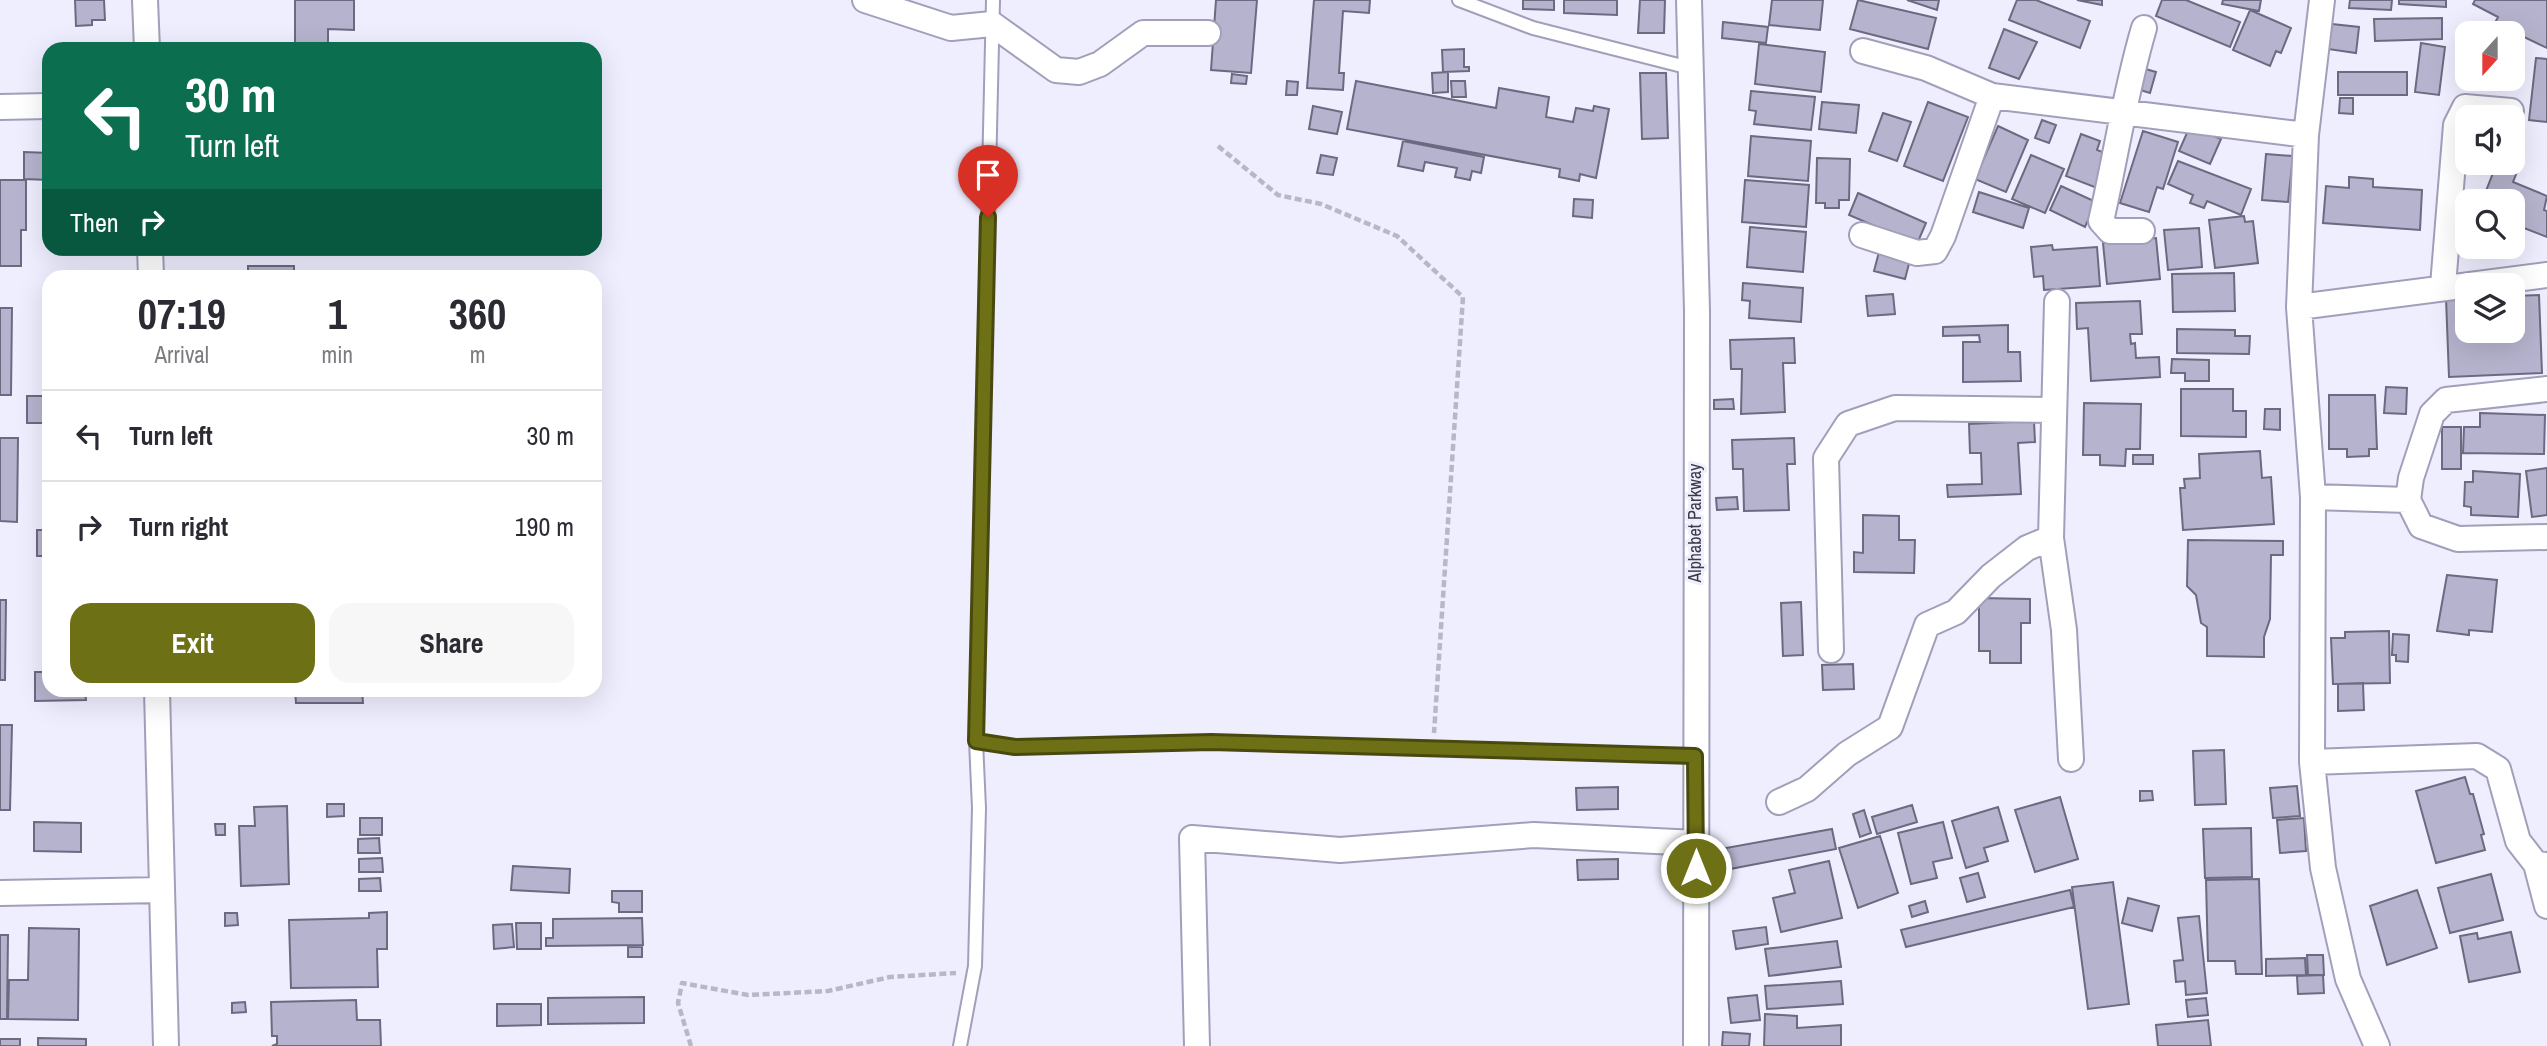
<!DOCTYPE html>
<style>
:root{--surface:#fff;--page:#f7f7f7;--text:#2b2b33;--muted:#7c7c81;--line:#e1e1e2;--accent:#6e7015}
body{margin:0;font-family:"Archivo Narrow",sans-serif;background:var(--page);color:var(--text);height:100vh;display:flex;flex-direction:column;font-size:26px;white-space:nowrap}
*{box-sizing:border-box;margin:0}
p{font-size:23px;color:var(--muted)}
.icon{flex:none;width:38px;height:38px;fill:none;stroke:currentColor;stroke-width:2;stroke-linecap:round;stroke-linejoin:round}
.map{position:relative;flex:1;overflow:hidden}
.details{position:absolute;left:42px;top:270px;width:560px;height:427px;display:flex;flex-direction:column;background:var(--surface);border-radius:21px;box-shadow:0 7px 28px #0002}
.details>*{flex:none}
.top-card{position:absolute;left:42px;top:42px;width:560px;height:214px;border-radius:21px;box-shadow:0 7px 28px #0002;background:#0b6e4f;color:#fff;overflow:hidden}
.needle{width:46px;rotate:201deg}
.tools{position:absolute;left:2455px;top:21px;display:grid;gap:14px}
.tools a{display:grid;place-items:center;width:70px;height:70px;border-radius:14px;background:var(--surface);box-shadow:0 7px 28px #0002;font-size:35px}
.pin{position:absolute;display:grid;place-items:center;width:60px;height:60px;color:#fff;margin:-72px -30px;border-radius:50% 50% 50% 0;rotate:-45deg;box-shadow:0 0 7px #0007}
.pin .icon{rotate:45deg}
.me{position:absolute;width:77px;margin:-38px;rotate:0deg;stroke-linejoin:round;filter:drop-shadow(0 0 5px #0008)}
.turn{display:flex;align-items:center;gap:24px;height:147px;padding:0 28px;font-size:32px}
.turn .icon{width:91px;height:91px;stroke-width:2.5}
.turn b{display:block;font-size:49px;line-height:60px}
.then{display:flex;align-items:center;height:66px;padding:0 28px;background:#0003;gap:14px;font-size:26px}
.eta{display:flex;justify-content:space-evenly;align-items:center;height:119px;text-align:center}
.eta b{font-size:42px;font-weight:800;line-height:49px}
.button{display:flex;gap:14px;margin-top:auto;padding:14px 28px}
.button a{flex:1;height:80px;border-radius:21px;background:var(--accent);color:#fff;font-size:28px;font-weight:800;line-height:80px;text-align:center}
.button a+a{background:var(--page);color:var(--text)}
ul{padding:0;list-style:none}
li{display:flex;align-items:center;gap:21px;height:91px;padding:0 28px;border-top:2px solid var(--line)}
li div{flex:1}
li b{display:block;font-size:26px}
li em{font-style:normal}
.map>svg:first-child{display:block}
</style>
<div class="map">
<svg width="2547" height="1046" viewBox="0 0 2547 1046">
<rect width="100%" height="100%" fill="#efeeff"/>
<!-- building -->
<path fill="#b6b3ce" stroke="#6c6981" stroke-width="2" d="M 75,0 L 104,0 L 105,20 L 92,20 L 92,25 L 76,26 Z
M 295,0 L 354,0 L 354,30 L 328,29 L 328,47 L 295,47 Z
M 1216,0 L 1257,0 L 1251,73 L 1211,70 Z
M 1314,0 L 1370,0 L 1369,13 L 1343,11 L 1339,73 L 1344,73 L 1343,90 L 1307,88 Z
M 1523,0 L 1554,0 L 1554,10 L 1523,9 Z
M 1564,0 L 1617,0 L 1617,15 L 1564,13 Z
M 1640,0 L 1665,0 L 1664,33 L 1638,33 Z
M 1772,0 L 1823,0 L 1820,30 L 1769,25 Z
M 1858,0 L 1936,18 L 1928,49 L 1850,29 Z
M 1907,0 L 1939,0 L 1937,10 Z
M 2017,0 L 2036,0 L 2090,21 L 2080,48 L 2009,20 Z
M 2077,0 L 2102,0 L 2102,5 Z
M 2162,0 L 2186,0 L 2240,22 L 2230,47 L 2156,16 Z
M 2223,0 L 2261,0 L 2259,11 L 2222,4 Z
M 2350,0 L 2392,0 L 2391,10 L 2349,8 Z
M 2399,0 L 2446,0 L 2446,7 L 2399,4 Z
M 2475,0 L 2547,0 L 2547,48 L 2520,35 L 2513,50 L 2513,33 L 2490,33 L 2498,17 L 2473,4 Z
M 2250,10 L 2291,28 L 2281,53 L 2276,51 L 2270,66 L 2233,50 Z
M 2442,18 L 2442,39 L 2375,41 L 2374,19 Z
M 1723,22 L 1768,27 L 1766,43 L 1722,38 Z
M 2332,24 L 2359,27 L 2356,53 L 2328,49 Z
M 2004,29 L 2037,42 L 2019,79 L 1989,68 Z
M 193,43 L 222,44 L 222,49 L 193,49 Z
M 2421,43 L 2445,47 L 2439,95 L 2415,92 Z
M 1759,44 L 1825,52 L 1821,92 L 1755,84 Z
M 1464,49 L 1464,67 L 1469,67 L 1469,71 L 1443,72 L 1442,50 Z
M 2536,58 L 2547,59 L 2547,122 L 2529,120 Z
M 2142,68 L 2156,72 L 2150,93 L 2137,89 Z
M 1448,72 L 1448,92 L 1433,93 L 1432,73 Z
M 2338,72 L 2407,72 L 2407,95 L 2338,95 Z
M 1640,73 L 1666,73 L 1668,138 L 1642,139 Z
M 1232,74 L 1247,76 L 1246,84 L 1231,83 Z
M 1287,81 L 1298,82 L 1297,95 L 1286,95 Z
M 1356,81 L 1496,108 L 1499,88 L 1549,97 L 1546,117 L 1573,122 L 1576,108 L 1593,111 L 1594,106 L 1609,109 L 1596,178 L 1580,174 L 1579,181 L 1559,177 L 1560,169 L 1347,129 Z
M 1451,81 L 1465,81 L 1466,97 L 1452,97 Z
M 1751,91 L 1815,97 L 1811,130 L 1754,124 L 1756,111 L 1749,110 Z
M 2340,98 L 2353,98 L 2353,114 L 2339,113 Z
M 1822,102 L 1859,105 L 1856,133 L 1819,129 Z
M 1928,102 L 1968,117 L 1943,181 L 1904,166 Z
M 1313,106 L 1342,112 L 1337,134 L 1309,129 Z
M 1883,113 L 1911,122 L 1897,161 L 1869,151 Z
M 2042,120 L 2056,125 L 2049,143 L 2035,138 Z
M 1998,126 L 2028,140 L 2006,192 L 1975,179 Z
M 2190,126 L 2221,139 L 2210,164 L 2179,151 Z
M 2143,131 L 2178,142 L 2163,189 L 2157,187 L 2149,212 L 2120,203 Z
M 2081,134 L 2100,141 L 2097,150 L 2110,155 L 2097,188 L 2066,176 Z
M 1751,136 L 1811,141 L 1808,181 L 1748,176 Z
M 1403,141 L 1484,157 L 1481,173 L 1472,171 L 1470,180 L 1455,177 L 1457,168 L 1425,162 L 1423,171 L 1398,166 Z
M 24,152 L 49,153 L 49,180 L 24,179 Z
M 2513,153 L 2523,157 L 2513,182 L 2547,196 L 2544,210 L 2547,211 L 2547,237 L 2524,228 L 2517,245 L 2513,243 L 2513,201 L 2482,201 L 2497,163 L 2513,163 Z
M 2266,154 L 2293,156 L 2288,202 L 2262,200 Z
M 1321,155 L 1337,158 L 1333,175 L 1317,173 Z
M 2031,155 L 2064,169 L 2045,213 L 2012,199 Z
M 1817,158 L 1850,159 L 1849,200 L 1839,200 L 1839,208 L 1825,208 L 1825,203 L 1816,203 Z
M 2178,161 L 2251,189 L 2241,215 L 2207,201 L 2204,208 L 2190,203 L 2193,195 L 2168,184 Z
M 2349,177 L 2373,179 L 2373,187 L 2422,190 L 2420,230 L 2323,223 L 2326,186 L 2349,188 Z
M 0,180 L 26,180 L 26,230 L 21,230 L 21,266 L 0,266 Z
M 1745,180 L 1809,185 L 1806,227 L 1742,222 Z
M 2061,186 L 2096,202 L 2085,227 L 2050,210 Z
M 1979,192 L 2029,208 L 2023,228 L 1973,212 Z
M 1858,193 L 1926,223 L 1917,244 L 1849,215 Z
M 1574,199 L 1593,200 L 1592,218 L 1573,216 Z
M 2244,216 L 2245,222 L 2253,221 L 2258,263 L 2215,268 L 2209,220 Z
M 1750,227 L 1806,232 L 1803,272 L 1747,267 Z
M 2199,228 L 2202,267 L 2168,270 L 2164,230 Z
M 2156,238 L 2160,279 L 2107,284 L 2103,243 Z
M 2052,245 L 2053,250 L 2097,247 L 2100,286 L 2044,290 L 2043,276 L 2034,277 L 2031,247 Z
M 293,248 L 365,248 L 365,252 Z
M 1879,252 L 1910,260 L 1905,279 L 1874,271 Z
M 248,266 L 294,266 L 294,276 L 248,276 Z
M 2234,273 L 2235,311 L 2173,312 L 2172,274 Z
M 1743,283 L 1803,288 L 1801,322 L 1749,318 L 1750,301 L 1742,300 Z
M 1893,294 L 1895,314 L 1868,316 L 1866,296 Z
M 2539,295 L 2542,373 L 2449,377 L 2446,298 L 2468,298 L 2468,331 L 2513,331 L 2513,296 Z
M 2140,301 L 2142,334 L 2130,334 L 2131,344 L 2135,343 L 2136,358 L 2159,357 L 2160,377 L 2091,381 L 2088,328 L 2077,329 L 2076,303 Z
M 0,308 L 12,308 L 11,395 L 0,395 Z
M 2008,325 L 2008,352 L 2020,352 L 2021,381 L 1963,382 L 1963,342 L 1980,342 L 1979,335 L 1943,336 L 1943,327 Z
M 2177,329 L 2235,330 L 2235,336 L 2250,336 L 2249,354 L 2177,353 Z
M 1794,338 L 1795,363 L 1783,363 L 1785,412 L 1741,414 L 1742,369 L 1731,369 L 1730,340 Z
M 2172,359 L 2209,360 L 2209,381 L 2185,381 L 2185,373 L 2171,373 Z
M 2386,387 L 2407,388 L 2406,414 L 2384,413 Z
M 2181,389 L 2233,389 L 2233,411 L 2246,411 L 2246,437 L 2181,436 Z
M 2329,395 L 2375,395 L 2377,449 L 2369,449 L 2369,456 L 2347,457 L 2347,449 L 2329,449 Z
M 27,396 L 49,396 L 49,423 L 27,423 Z
M 1733,399 L 1734,409 L 1714,409 L 1714,400 Z
M 2084,403 L 2141,404 L 2140,449 L 2126,449 L 2125,466 L 2100,465 L 2100,455 L 2083,455 Z
M 2265,409 L 2280,409 L 2280,430 L 2264,429 Z
M 2480,413 L 2545,415 L 2544,454 L 2463,453 L 2464,427 L 2480,427 Z
M 2034,421 L 2035,442 L 2018,443 L 2021,494 L 1948,497 L 1947,485 L 1982,484 L 1981,453 L 1970,453 L 1969,424 Z
M 2442,427 L 2461,427 L 2461,469 L 2442,469 Z
M 0,438 L 18,438 L 17,522 L 0,521 Z
M 1794,438 L 1795,464 L 1787,464 L 1789,510 L 1744,511 L 1743,469 L 1733,469 L 1732,440 Z
M 2260,451 L 2262,478 L 2271,477 L 2274,524 L 2183,530 L 2180,488 L 2185,488 L 2184,479 L 2200,478 L 2199,454 Z
M 2133,455 L 2153,455 L 2153,464 L 2133,464 Z
M 2547,468 L 2547,515 L 2532,517 L 2526,471 Z
M 2473,471 L 2520,474 L 2518,517 L 2471,515 L 2471,507 L 2464,506 L 2465,482 L 2473,482 Z
M 1737,497 L 1738,509 L 1717,510 L 1716,498 Z
M 1863,515 L 1899,516 L 1899,540 L 1915,540 L 1914,573 L 1854,572 L 1854,552 L 1863,553 Z
M 37,530 L 49,530 L 49,556 L 37,556 Z
M 2188,540 L 2283,541 L 2283,555 L 2271,555 L 2270,619 L 2264,637 L 2264,657 L 2207,656 L 2207,627 L 2201,623 L 2196,595 L 2187,586 Z
M 2447,575 L 2497,580 L 2492,632 L 2469,630 L 2469,635 L 2437,631 Z
M 1979,598 L 2030,599 L 2030,623 L 2021,623 L 2021,663 L 1990,663 L 1990,651 L 1979,651 Z
M 0,600 L 6,600 L 5,680 L 0,680 Z
M 1801,602 L 1803,655 L 1783,656 L 1781,603 Z
M 2389,631 L 2390,683 L 2333,684 L 2331,638 L 2345,638 L 2345,632 Z
M 2393,634 L 2409,635 L 2408,662 L 2396,661 L 2396,655 L 2392,655 Z
M 1853,664 L 1854,689 L 1823,690 L 1822,665 Z
M 35,672 L 49,672 L 49,690 L 85,690 L 86,700 L 35,701 Z
M 2363,683 L 2364,710 L 2338,711 L 2338,684 Z
M 295,690 L 362,690 L 363,703 L 296,703 Z
M 0,725 L 12,725 L 10,810 L 0,810 Z
M 2224,750 L 2226,804 L 2195,805 L 2193,751 Z
M 2465,777 L 2470,794 L 2473,794 L 2484,834 L 2481,835 L 2485,850 L 2436,863 L 2416,791 Z
M 2297,786 L 2300,816 L 2273,818 L 2270,788 Z
M 1618,787 L 1618,809 L 1577,810 L 1576,788 Z
M 2140,791 L 2152,791 L 2153,800 L 2140,801 Z
M 2060,797 L 2078,859 L 2035,872 L 2015,810 Z
M 327,804 L 344,804 L 344,816 L 327,817 Z
M 1912,805 L 1917,822 L 1877,834 L 1872,817 Z
M 287,806 L 289,884 L 241,886 L 239,826 L 255,826 L 254,807 Z
M 1998,807 L 2008,841 L 1984,848 L 1988,861 L 1966,868 L 1952,821 Z
M 1864,810 L 1871,833 L 1860,837 L 1853,814 Z
M 360,818 L 382,818 L 382,835 L 360,835 Z
M 2304,818 L 2306,851 L 2280,853 L 2277,820 Z
M 34,822 L 81,823 L 81,852 L 34,851 Z
M 1943,822 L 1952,858 L 1933,862 L 1937,878 L 1911,884 L 1898,833 Z
M 215,824 L 225,824 L 225,835 L 216,835 Z
M 2251,828 L 2252,877 L 2205,878 L 2203,829 Z
M 1832,829 L 1836,849 L 1730,869 L 1726,848 Z
M 1880,836 L 1898,893 L 1858,908 L 1839,848 Z
M 379,838 L 380,853 L 358,853 L 358,839 Z
M 382,858 L 383,872 L 359,872 L 359,859 Z
M 1618,859 L 1618,879 L 1578,880 L 1577,860 Z
M 1829,861 L 1842,918 L 1781,932 L 1773,898 L 1795,893 L 1789,870 Z
M 513,866 L 570,869 L 569,893 L 511,890 Z
M 1978,873 L 1985,897 L 1967,902 L 1960,878 Z
M 2491,874 L 2503,920 L 2450,933 L 2438,888 Z
M 380,878 L 381,891 L 359,891 L 359,879 Z
M 2259,879 L 2262,974 L 2236,974 L 2235,961 L 2208,961 L 2206,880 Z
M 2113,882 L 2129,1004 L 2088,1009 L 2072,887 Z
M 2070,890 L 2074,907 L 1906,947 L 1901,930 Z
M 2417,890 L 2437,948 L 2387,965 L 2370,906 Z
M 612,891 L 642,891 L 642,912 L 619,912 L 619,903 L 612,902 Z
M 2128,898 L 2159,906 L 2152,931 L 2122,923 Z
M 1925,901 L 1928,912 L 1912,917 L 1909,906 Z
M 387,912 L 387,949 L 377,949 L 378,987 L 291,988 L 289,920 L 369,918 L 369,913 Z
M 225,913 L 237,913 L 238,925 L 225,926 Z
M 2199,916 L 2207,993 L 2186,995 L 2185,981 L 2176,982 L 2174,961 L 2183,960 L 2178,918 Z
M 642,918 L 643,945 L 546,946 L 546,938 L 553,938 L 553,919 Z
M 516,923 L 541,923 L 541,949 L 517,949 Z
M 512,924 L 514,947 L 494,949 L 493,925 Z
M 1766,927 L 1768,944 L 1736,949 L 1733,931 Z
M 29,928 L 79,929 L 78,1020 L 8,1019 L 9,980 L 28,980 Z
M 2511,932 L 2520,972 L 2469,982 L 2460,936 L 2477,933 L 2478,939 Z
M 0,935 L 8,935 L 7,1019 L 0,1019 Z
M 1837,941 L 1841,967 L 1769,976 L 1765,949 Z
M 628,947 L 642,947 L 642,957 L 628,957 Z
M 2307,955 L 2323,955 L 2324,975 L 2308,975 Z
M 2305,958 L 2306,975 L 2266,976 L 2266,959 Z
M 2323,975 L 2324,993 L 2298,994 L 2297,976 Z
M 1841,981 L 1843,1004 L 1767,1009 L 1765,986 Z
M 1757,995 L 1760,1020 L 1731,1023 L 1728,998 Z
M 644,997 L 644,1023 L 548,1024 L 548,998 Z
M 2206,998 L 2208,1015 L 2188,1017 L 2186,1000 Z
M 356,1000 L 357,1020 L 380,1020 L 381,1046 L 272,1046 L 277,1044 L 277,1036 L 272,1036 L 271,1002 Z
M 245,1002 L 246,1012 L 232,1013 L 232,1003 Z
M 497,1004 L 541,1004 L 541,1025 L 497,1026 Z
M 1765,1014 L 1797,1016 L 1797,1028 L 1841,1025 L 1841,1046 L 1764,1046 Z
M 2208,1020 L 2211,1046 L 2158,1046 L 2156,1025 Z
M 1723,1032 L 1750,1034 L 1749,1046 L 1722,1046 Z
M 38,1038 L 86,1039 L 86,1046 L 38,1046 Z
M 0,1039 L 20,1039 L 20,1046 L 0,1046 Z"/>
<g fill="none" stroke-linecap="round" stroke-linejoin="round">
<defs>
<path id="lane" d="M 1459,0 L 1533,28 L 1690,68
M 976,741 L 993,0
M 960,1046 L 975,966 L 979,808 L 976,741 L 1015,747 L 1211,742 L 1695,756"/>
<path id="street" d="M 145,0 L 147,49
M 865,0 L 951,28 L 992,24 L 1056,70 L 1079,72 L 1100,64 L 1143,33 L 1208,33
M 1689,0 L 1697,311 L 1696,1046
M 2322,0 L 2306,135 L 2299,307 L 2313,497 L 2312,762 L 2323,868 L 2348,979 L 2377,1046
M 1863,51 L 1926,68 L 1992,96 L 2306,135
M 0,107 L 49,106
M 2142,231 L 2110,231 L 2101,221 C 2116,156 2125,92 2144,28
M 1862,235 L 1917,253 L 1935,251 L 1943,236 L 1992,96
M 150,248 L 151,276
M 2443,286 L 2456,125 L 2465,107 L 2511,111
M 2057,302 L 2051,538 L 2064,630 L 2071,759
M 2299,307 L 2547,275
M 2547,389 L 2446,400 L 2432,414 L 2411,478 L 2408,500 L 2421,526 L 2458,539 L 2547,537
M 2313,497 L 2408,500
M 1831,650 L 1826,458 L 1848,424 L 1895,408 L 2054,410
M 157,690 L 166,1046
M 2312,762 L 2477,756 L 2498,769 L 2518,841 L 2536,864 L 2547,865
M 1779,802 L 1807,789 L 1847,754 L 1890,727 L 1927,625 L 1956,612 L 1991,576 L 2027,548 L 2051,538
M 2536,864 L 2547,906
M 0,893 L 162,890
M 1197,1046 L 1192,838 L 1340,850 L 1534,835 L 1696,843"/>
</defs>
<!-- lane casing -->
<use href="#lane" stroke="#a19fb9" stroke-width="16"/>
<!-- street casing -->
<use href="#street" stroke="#a19fb9" stroke-width="28"/>
<!-- path -->
<path stroke="#b8b7c6" stroke-width="4.5" stroke-dasharray="7 3.5" stroke-linecap="butt" d="M 1218,146 L 1278,195 L 1321,204 L 1397,236 L 1463,297 L 1434,733
M 691,1046 L 678,1003 L 682,983 L 748,995 L 828,991 L 890,977 L 956,973"/>
<!-- lane -->
<use href="#lane" stroke="#fff" stroke-width="12"/>
<!-- street -->
<use href="#street" stroke="#fff" stroke-width="24"/>
</g>
<g fill="none" stroke-linecap="round" stroke-linejoin="round">
<defs>
<path id="route" d="M 988,217 L 976,741 L 1015,747 L 1211,742 L 1695,756 L 1696,868"/>
</defs>
<!-- route casing -->
<use href="#route" stroke="#48490e" stroke-width="18"/>
<!-- route -->
<use href="#route" stroke="#6e7015" stroke-width="12"/>
</g>
<g text-anchor="middle" stroke-width="6" stroke-linejoin="round" paint-order="stroke">
<!-- street labels -->
<g font-size="18" fill="#3b3a45" stroke="#efeeff">
<text transform="translate(1695 523) rotate(-90)" y="6">Alphabet Parkway</text>
</g>
</g>
</svg>
<div class="tools">
<a><svg class="needle" viewBox="-14 -14 28 28"><path d="M0-13l5 13h-10z" fill="#e53935"/><path d="M0 13l5-13h-10z" fill="#7c7c81"/></svg></a>
<a><svg class="icon" aria-label="sound" viewBox="0 0 24 24"><path d="M4 9h4l5-4v14l-5-4H4zM17 9q2 3 0 6"/></svg></a>
<a><svg class="icon" aria-label="search" viewBox="0 0 24 24"><circle cx="10" cy="10" r="6"/><path d="M15 15l6 6"/></svg></a>
<a><svg class="icon" aria-label="layers" viewBox="0 0 24 24"><path d="M12 4l9 5-9 5-9-5zM3 14l9 5 9-5"/></svg></a>
</div>
<div class="pin" style="left:988px;top:217px;background:#d93025"><svg class="icon" aria-label="arrive" viewBox="0 0 24 24"><path d="M6 21V4h12l-3 4 3 4H6"/></svg></div>
<svg class="me" style="left:1696px;top:868px" viewBox="-20 -20 40 40"><circle r="17" fill="#6e7015" stroke="#fff" stroke-width="3"/><path d="M0-11L8 9 0 5-8 9z" fill="#fff"/></svg>
<div class="top-card">
<div class="turn"><svg class="icon" aria-label="left" viewBox="0 0 24 24"><path d="M17 20v-9H6M10 6l-5 5 5 5"/></svg><div><b>30 m</b>Turn left</div></div>
<div class="then">Then<svg class="icon" aria-label="right" viewBox="0 0 24 24"><path d="M7 20v-9h11M14 6l5 5-5 5"/></svg></div>
</div>
<section class="details">
<div class="eta">
<div><b>07:19</b><p>Arrival</p></div>
<div><b>1</b><p>min</p></div>
<div><b>360</b><p>m</p></div>
</div>
<ul>
<li><svg class="icon" aria-label="left" viewBox="0 0 24 24"><path d="M17 20v-9H6M10 6l-5 5 5 5"/></svg><div><b>Turn left</b></div><em>30 m</em></li>
<li><svg class="icon" aria-label="right" viewBox="0 0 24 24"><path d="M7 20v-9h11M14 6l5 5-5 5"/></svg><div><b>Turn right</b></div><em>190 m</em></li>
</ul>
<div class="button"><a>Exit</a><a>Share</a></div>
</section>
</div>
